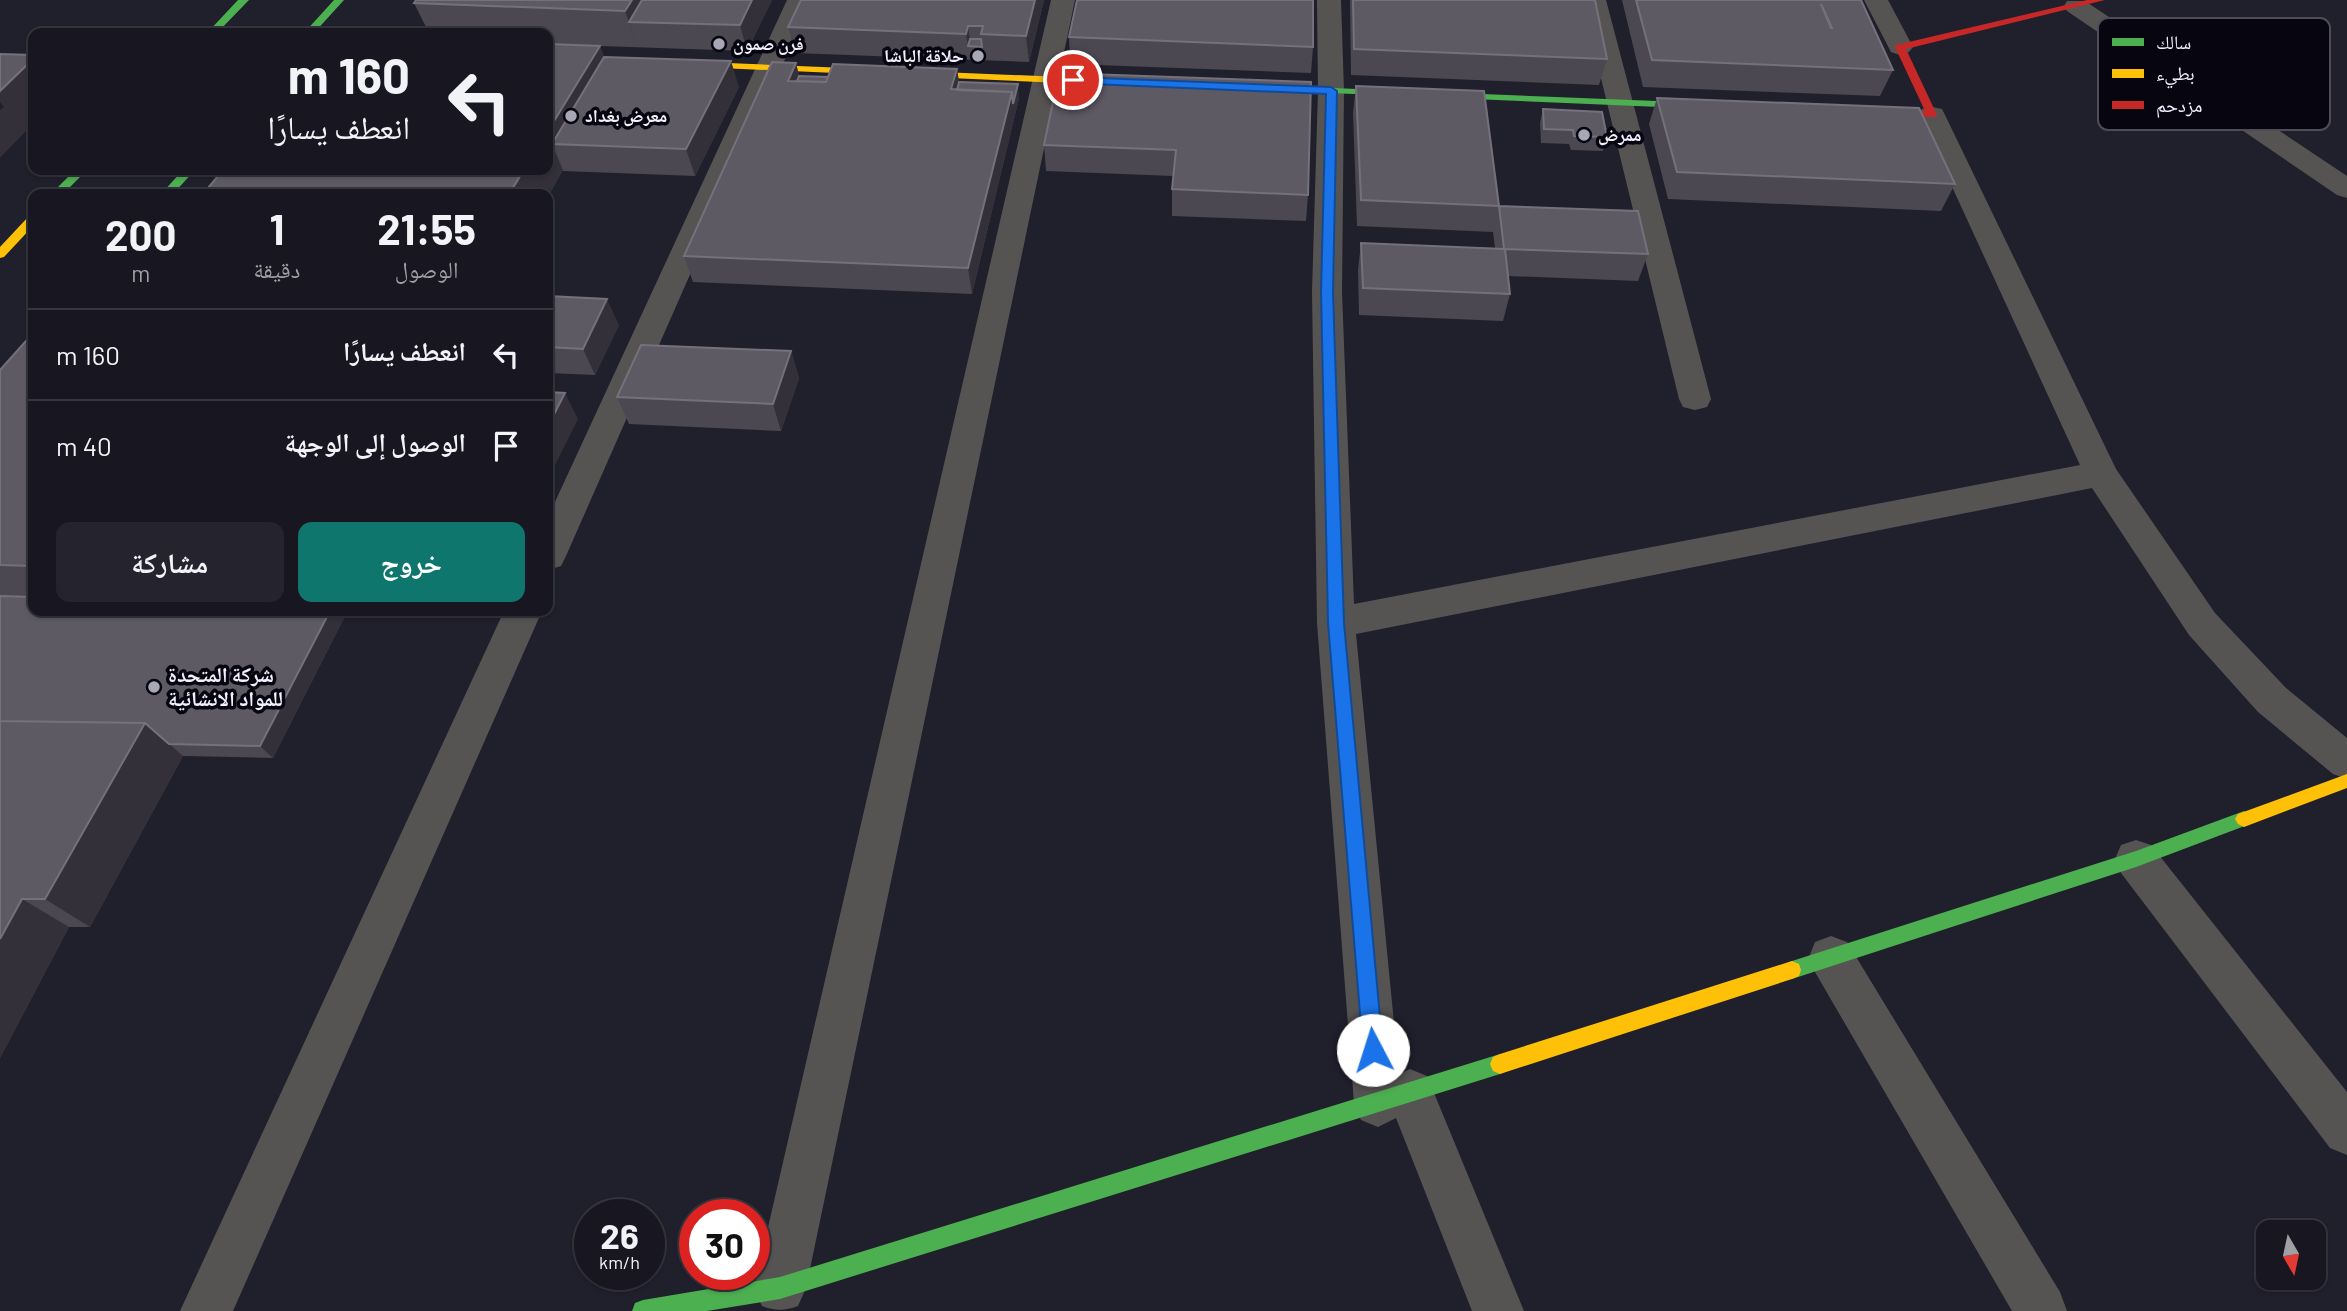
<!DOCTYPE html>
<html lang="ar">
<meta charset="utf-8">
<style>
:root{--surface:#181721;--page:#25242e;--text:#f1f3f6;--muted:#9f9fa5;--line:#36363f;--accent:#0f766e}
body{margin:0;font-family:Barlow,"Noto Naskh Arabic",sans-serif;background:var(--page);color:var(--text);direction:rtl;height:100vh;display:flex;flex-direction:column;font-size:26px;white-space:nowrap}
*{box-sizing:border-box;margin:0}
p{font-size:23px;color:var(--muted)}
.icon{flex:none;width:38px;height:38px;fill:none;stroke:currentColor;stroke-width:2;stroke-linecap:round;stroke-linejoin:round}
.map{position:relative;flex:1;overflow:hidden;direction:ltr}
.drawer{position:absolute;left:28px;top:189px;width:525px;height:427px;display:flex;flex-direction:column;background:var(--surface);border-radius:14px;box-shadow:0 2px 5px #0004,0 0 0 2px var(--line);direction:rtl}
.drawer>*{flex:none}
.hud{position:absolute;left:28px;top:28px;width:525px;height:147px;border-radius:14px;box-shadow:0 2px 5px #0004,0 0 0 2px var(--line);direction:rtl;background:#181721;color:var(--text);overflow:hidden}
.needle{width:46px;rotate:171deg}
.buttons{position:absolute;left:2256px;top:1220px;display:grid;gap:14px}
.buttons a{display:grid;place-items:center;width:70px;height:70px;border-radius:14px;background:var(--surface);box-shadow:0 2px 5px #0004,0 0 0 2px var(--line);font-size:35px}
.speed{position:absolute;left:574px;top:1199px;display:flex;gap:14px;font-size:35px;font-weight:700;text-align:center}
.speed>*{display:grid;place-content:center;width:91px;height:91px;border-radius:50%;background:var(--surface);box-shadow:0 2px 5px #0004,0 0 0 2px var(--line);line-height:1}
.speed small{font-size:18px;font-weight:400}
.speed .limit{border:10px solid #d22;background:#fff;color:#111}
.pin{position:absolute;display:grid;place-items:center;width:60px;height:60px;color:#fff;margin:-30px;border:4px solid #fff;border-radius:50%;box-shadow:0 2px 7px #0007}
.me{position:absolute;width:77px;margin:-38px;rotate:355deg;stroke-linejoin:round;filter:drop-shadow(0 0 5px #0008)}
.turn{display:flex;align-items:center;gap:24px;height:147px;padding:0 28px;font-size:32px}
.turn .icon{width:91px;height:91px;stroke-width:2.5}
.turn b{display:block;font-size:49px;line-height:60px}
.eta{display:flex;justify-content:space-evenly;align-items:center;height:119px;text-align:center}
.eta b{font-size:42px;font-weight:700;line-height:49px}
.action{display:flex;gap:14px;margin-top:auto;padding:14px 28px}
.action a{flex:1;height:80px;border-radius:14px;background:var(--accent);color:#fff;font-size:28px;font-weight:700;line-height:80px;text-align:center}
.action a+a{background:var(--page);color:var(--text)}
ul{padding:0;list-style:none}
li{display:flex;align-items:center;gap:21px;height:91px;padding:0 28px;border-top:2px solid var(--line)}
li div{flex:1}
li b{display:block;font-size:26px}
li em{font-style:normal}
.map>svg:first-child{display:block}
</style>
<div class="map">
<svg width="2347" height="1311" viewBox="0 0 2347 1311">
<rect width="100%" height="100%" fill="#201f2c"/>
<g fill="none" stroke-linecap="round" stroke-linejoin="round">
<!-- street -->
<path fill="#565452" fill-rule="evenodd" d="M 787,0 L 811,0 L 566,556 L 561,566 L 548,570 L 548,517 Z
M 1051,0 L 1075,0 L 806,1288 L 798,1306 C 785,1311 775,1311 762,1306 L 754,1288 Z
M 1317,0 L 1341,0 L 1344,91 L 1342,292 L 1354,604 L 2080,465 L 1919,115 L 1922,109 L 1932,107 L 1942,109 L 1945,115 L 2116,469 L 2215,613 L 2286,688 L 2347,738 L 2347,779 L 2333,774 L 2258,712 L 2189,635 L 2092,488 L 1356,634 L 1399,1074 L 1410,1069 L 1427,1076 L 1524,1311 L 1472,1311 L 1396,1118 L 1378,1127 L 1361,1120 L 1354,1103 L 1317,623 L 1312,292 L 1318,91 Z
M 1582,0 L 1606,0 L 1711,399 L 1707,407 L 1695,410 L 1683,407 L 1679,399 Z
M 1864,0 L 1888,0 L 1913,47 L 1909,52 L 1900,55 L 1891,52 Z
M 2067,1 L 2085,1 L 2347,176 L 2347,198 L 2337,195 L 2067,11 L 2064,6 Z
M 504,611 L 542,611 L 233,1311 L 180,1311 Z
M 2136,840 L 2151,845 L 2347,1092 L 2347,1155 L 2330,1148 L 2121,873 L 2115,859 L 2121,845 Z
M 1831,936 L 1847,942 L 2060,1292 L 2067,1311 L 2012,1311 L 1815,972 L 1809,957 L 1815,942 Z"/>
<!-- fast -->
<path fill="#4caf50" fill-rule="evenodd" d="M 238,0 L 249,0 L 217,33 L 207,33 Z
M 334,0 L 344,0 L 314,33 L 304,33 Z
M 1260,85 L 1707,103 L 1712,106 L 1707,109 L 1256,90 L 1255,88 Z
M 75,170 L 87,170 L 63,194 L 51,194 Z
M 183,170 L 195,170 L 173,194 L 161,194 Z
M 2244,811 L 2250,814 L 2253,819 L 2250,824 L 2136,867 L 1792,979 L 1785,976 L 1783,970 L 1785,964 L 1792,961 L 2136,851 Z
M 1500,1054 L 1507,1057 L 1510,1064 L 1507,1071 L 1500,1074 L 780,1299 L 707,1311 L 632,1311 L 635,1303 L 643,1300 L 780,1277 Z"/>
<!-- slow -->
<path fill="#ffc107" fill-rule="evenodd" d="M 679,61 L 1109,79 L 1114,82 L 1109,85 L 675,66 L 674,64 Z
M 33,215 L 33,226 L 4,257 L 0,258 L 0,247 L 29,216 Z
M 2347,774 L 2347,788 L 2244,827 L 2238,824 L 2235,819 L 2238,814 Z
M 1792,961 L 1799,964 L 1801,970 L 1799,976 L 1792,979 L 1500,1074 L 1493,1071 L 1490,1064 L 1493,1057 L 1500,1054 Z"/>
<!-- jam -->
<path fill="#c62828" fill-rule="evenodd" d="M 2087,0 L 2105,0 L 1906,49 L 1937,115 L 1936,117 L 1868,115 L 1863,112 L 1868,109 L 1925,111 L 1895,47 L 1896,45 Z"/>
</g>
<!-- wall -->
<path fill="#4c4851" d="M 416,0 L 772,0 L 747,51 L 600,46 L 604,57 L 739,87 L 695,176 L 563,171 L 563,170 L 548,196 L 548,33 L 429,33 L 414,3 Z
M 801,0 L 1044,0 L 1029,62 L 795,53 L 788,27 Z
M 1350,0 L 1595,0 L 1607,59 L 1599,85 L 1351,75 Z
M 1622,0 L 1861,0 L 1893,70 L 1880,96 L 1643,87 Z
M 1069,37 L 1313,47 L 1311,73 L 1070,64 Z
M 796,63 L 799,76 L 828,77 L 957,69 L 959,82 L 1019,98 L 972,294 L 693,282 L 684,256 Z
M 1059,73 L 1308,195 L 1306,221 L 1172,216 L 1172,189 L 1173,176 L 1046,171 L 1044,145 Z
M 1356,86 L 1499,206 L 1493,232 L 1357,226 L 1353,113 Z
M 1657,98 L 1955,184 L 1941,211 L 1668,199 L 1649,124 Z
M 1543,109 L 1607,137 L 1603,151 L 1571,150 L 1569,144 L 1541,143 L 1540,123 Z
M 1499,206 L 1648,254 L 1638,281 L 1508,276 L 1510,294 L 1503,321 L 1359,315 L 1358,270 L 1361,243 L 1495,248 L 1493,232 Z
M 548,296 L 619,325 L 595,375 L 548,373 Z
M 33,333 L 33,611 L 340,611 L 345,616 L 273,758 L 183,756 L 90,927 L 69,927 L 0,1058 L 0,370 Z
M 791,351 L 799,378 L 781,431 L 629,424 L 617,397 Z"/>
<!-- shaded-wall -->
<path fill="#33303a" d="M 632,0 L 665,0 L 629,22 L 638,48 L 625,11 Z
M 752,0 L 772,0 L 747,51 L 740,25 Z
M 1035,0 L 1044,0 L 1029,62 L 1026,36 Z
M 968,26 L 971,46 L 968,46 L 966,34 Z
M 600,46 L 613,83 L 552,144 L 563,170 L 548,196 L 548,194 L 509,194 L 524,170 L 548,170 L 548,131 Z
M 33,59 L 33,124 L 24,133 L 0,102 L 0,91 Z
M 731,61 L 739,87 L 695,176 L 686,149 Z
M 796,63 L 802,89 L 788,81 Z
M 957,69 L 961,95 L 951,89 Z
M 1018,84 L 1019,98 L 972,294 L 968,268 L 1012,92 Z
M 4,107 L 24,133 L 0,158 L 0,110 Z
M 607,299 L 619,325 L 595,375 L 583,349 Z
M 791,351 L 799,378 L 781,431 L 773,404 Z
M 565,393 L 578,419 L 550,475 L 548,470 L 548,426 Z
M 330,611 L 340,611 L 345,616 L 273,758 L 260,746 Z
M 145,723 L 183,756 L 90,927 L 45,899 Z
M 22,899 L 69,927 L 0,1058 L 0,939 Z"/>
<!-- building -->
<path fill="#5e5a64" stroke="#75717c" stroke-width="2" fill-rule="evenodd" d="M 416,0 L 632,0 L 625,11 L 414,3 Z
M 642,0 L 752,0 L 740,25 L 629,22 Z
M 801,0 L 1035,0 L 1026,36 L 981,34 L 983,26 L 968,26 L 966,34 L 788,27 Z
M 1077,0 L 1313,0 L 1313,47 L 1069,37 Z
M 1353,0 L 1595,0 L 1607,59 L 1354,49 Z
M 1636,0 L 1861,0 L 1893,70 L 1652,60 ZM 1821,4 L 1832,28 L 1831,28 Z
M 970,39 L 981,39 L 982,47 L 968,46 Z
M 548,44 L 600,46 L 548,131 Z
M 0,54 L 33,55 L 33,59 L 0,91 Z
M 604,57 L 731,61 L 686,149 L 552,144 Z
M 772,62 L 796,63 L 788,81 L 826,82 L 833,64 L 957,69 L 951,89 L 1012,92 L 968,268 L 684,256 Z
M 1059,73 L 1311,82 L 1308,195 L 1172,189 L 1176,150 L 1044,145 Z
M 799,76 L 828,77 L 826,82 L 797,81 Z
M 959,82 L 1018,84 L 1013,104 L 1012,92 L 957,90 Z
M 1356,86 L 1484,91 L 1499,206 L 1361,200 Z
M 1657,98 L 1919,108 L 1955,184 L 1677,172 Z
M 1543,109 L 1602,112 L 1607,137 L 1574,136 L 1573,130 L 1544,129 Z
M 223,170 L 524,170 L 509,194 L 203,194 Z
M 1499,206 L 1638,211 L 1648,254 L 1505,249 L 1510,294 L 1363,288 L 1361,243 L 1504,249 Z
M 548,296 L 607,299 L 583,349 L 548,347 Z
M 33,333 L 33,566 L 0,565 L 0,370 Z
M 641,345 L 791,351 L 773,404 L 617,397 Z
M 548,392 L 565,393 L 548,426 Z
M 0,596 L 33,597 L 33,611 L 330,611 L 260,746 L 169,744 L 145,723 L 0,721 Z
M 0,721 L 145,723 L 45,899 L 22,899 L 0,939 Z"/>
<!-- route -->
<path fill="#1a73e8" stroke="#114b97" stroke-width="2" d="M 1073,77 L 1331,87 L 1337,91 L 1333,292 L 1344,623 L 1383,1050 L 1380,1057 L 1373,1060 L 1366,1057 L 1363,1050 L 1328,623 L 1321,292 L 1326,94 L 1069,83 L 1069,78 Z"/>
<!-- markers -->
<g fill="#a7a7b5" stroke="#070610" stroke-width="2.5">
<circle cx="719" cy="44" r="7"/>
<circle cx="978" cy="56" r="7"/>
<circle cx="571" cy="116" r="7"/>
<circle cx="1584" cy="135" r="7"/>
<circle cx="154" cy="687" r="7"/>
</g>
<g text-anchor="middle" stroke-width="7" stroke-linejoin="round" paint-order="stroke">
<!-- far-poi labels -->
<g font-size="18" font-weight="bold" fill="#f0f0ff" stroke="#070610" text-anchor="start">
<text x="733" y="50">فرن صمون</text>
<text x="964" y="62" text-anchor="end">حلاقة الباشا</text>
<text x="585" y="122">معرض بغداد</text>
<text x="1598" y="141">ممرض</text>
</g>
<!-- poi labels -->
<g font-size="21" font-weight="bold" fill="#f0f0ff" stroke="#070610" text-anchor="start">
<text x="168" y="682">شركة المتحدة<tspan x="168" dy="24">للمواد الانشائية</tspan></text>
</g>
</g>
<!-- legend -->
<rect x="2098" y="18" width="232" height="112" rx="10" fill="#070610" stroke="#4d4c58" stroke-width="2"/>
<rect x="2112" y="38" width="32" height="8" fill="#4caf50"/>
<rect x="2112" y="69" width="32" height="9" fill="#ffc107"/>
<rect x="2112" y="101" width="32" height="8" fill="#c62828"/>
<g font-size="19" fill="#f0f0ff">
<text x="2156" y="49">سالك</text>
<text x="2156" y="80">بطيء</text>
<text x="2156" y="112">مزدحم</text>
</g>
</svg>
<div class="buttons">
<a><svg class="needle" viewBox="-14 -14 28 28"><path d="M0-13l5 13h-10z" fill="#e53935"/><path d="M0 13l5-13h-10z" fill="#9f9fa5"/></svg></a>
</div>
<div class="speed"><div>26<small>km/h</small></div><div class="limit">30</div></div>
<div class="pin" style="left:1073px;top:80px;background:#d93025"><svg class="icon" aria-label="arrive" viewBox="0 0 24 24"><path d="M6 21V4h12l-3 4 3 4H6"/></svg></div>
<svg class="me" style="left:1373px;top:1050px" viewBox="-20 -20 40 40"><circle r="19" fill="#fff"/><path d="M0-13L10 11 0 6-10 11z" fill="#1a73e8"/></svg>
<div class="hud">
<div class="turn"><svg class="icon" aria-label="left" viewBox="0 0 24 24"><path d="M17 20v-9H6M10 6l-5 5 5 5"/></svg><div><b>160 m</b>انعطف يسارًا</div></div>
</div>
<section class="drawer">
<div class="eta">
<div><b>21:55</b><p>الوصول</p></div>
<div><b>1</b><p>دقيقة</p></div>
<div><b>200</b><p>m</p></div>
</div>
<ul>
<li><svg class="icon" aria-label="left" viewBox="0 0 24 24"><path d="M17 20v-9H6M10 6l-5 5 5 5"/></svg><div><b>انعطف يسارًا</b></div><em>160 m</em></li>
<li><svg class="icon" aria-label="arrive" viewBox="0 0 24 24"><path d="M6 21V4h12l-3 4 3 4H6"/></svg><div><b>الوصول إلى الوجهة</b></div><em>40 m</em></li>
</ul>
<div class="action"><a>خروج</a><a>مشاركة</a></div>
</section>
</div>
